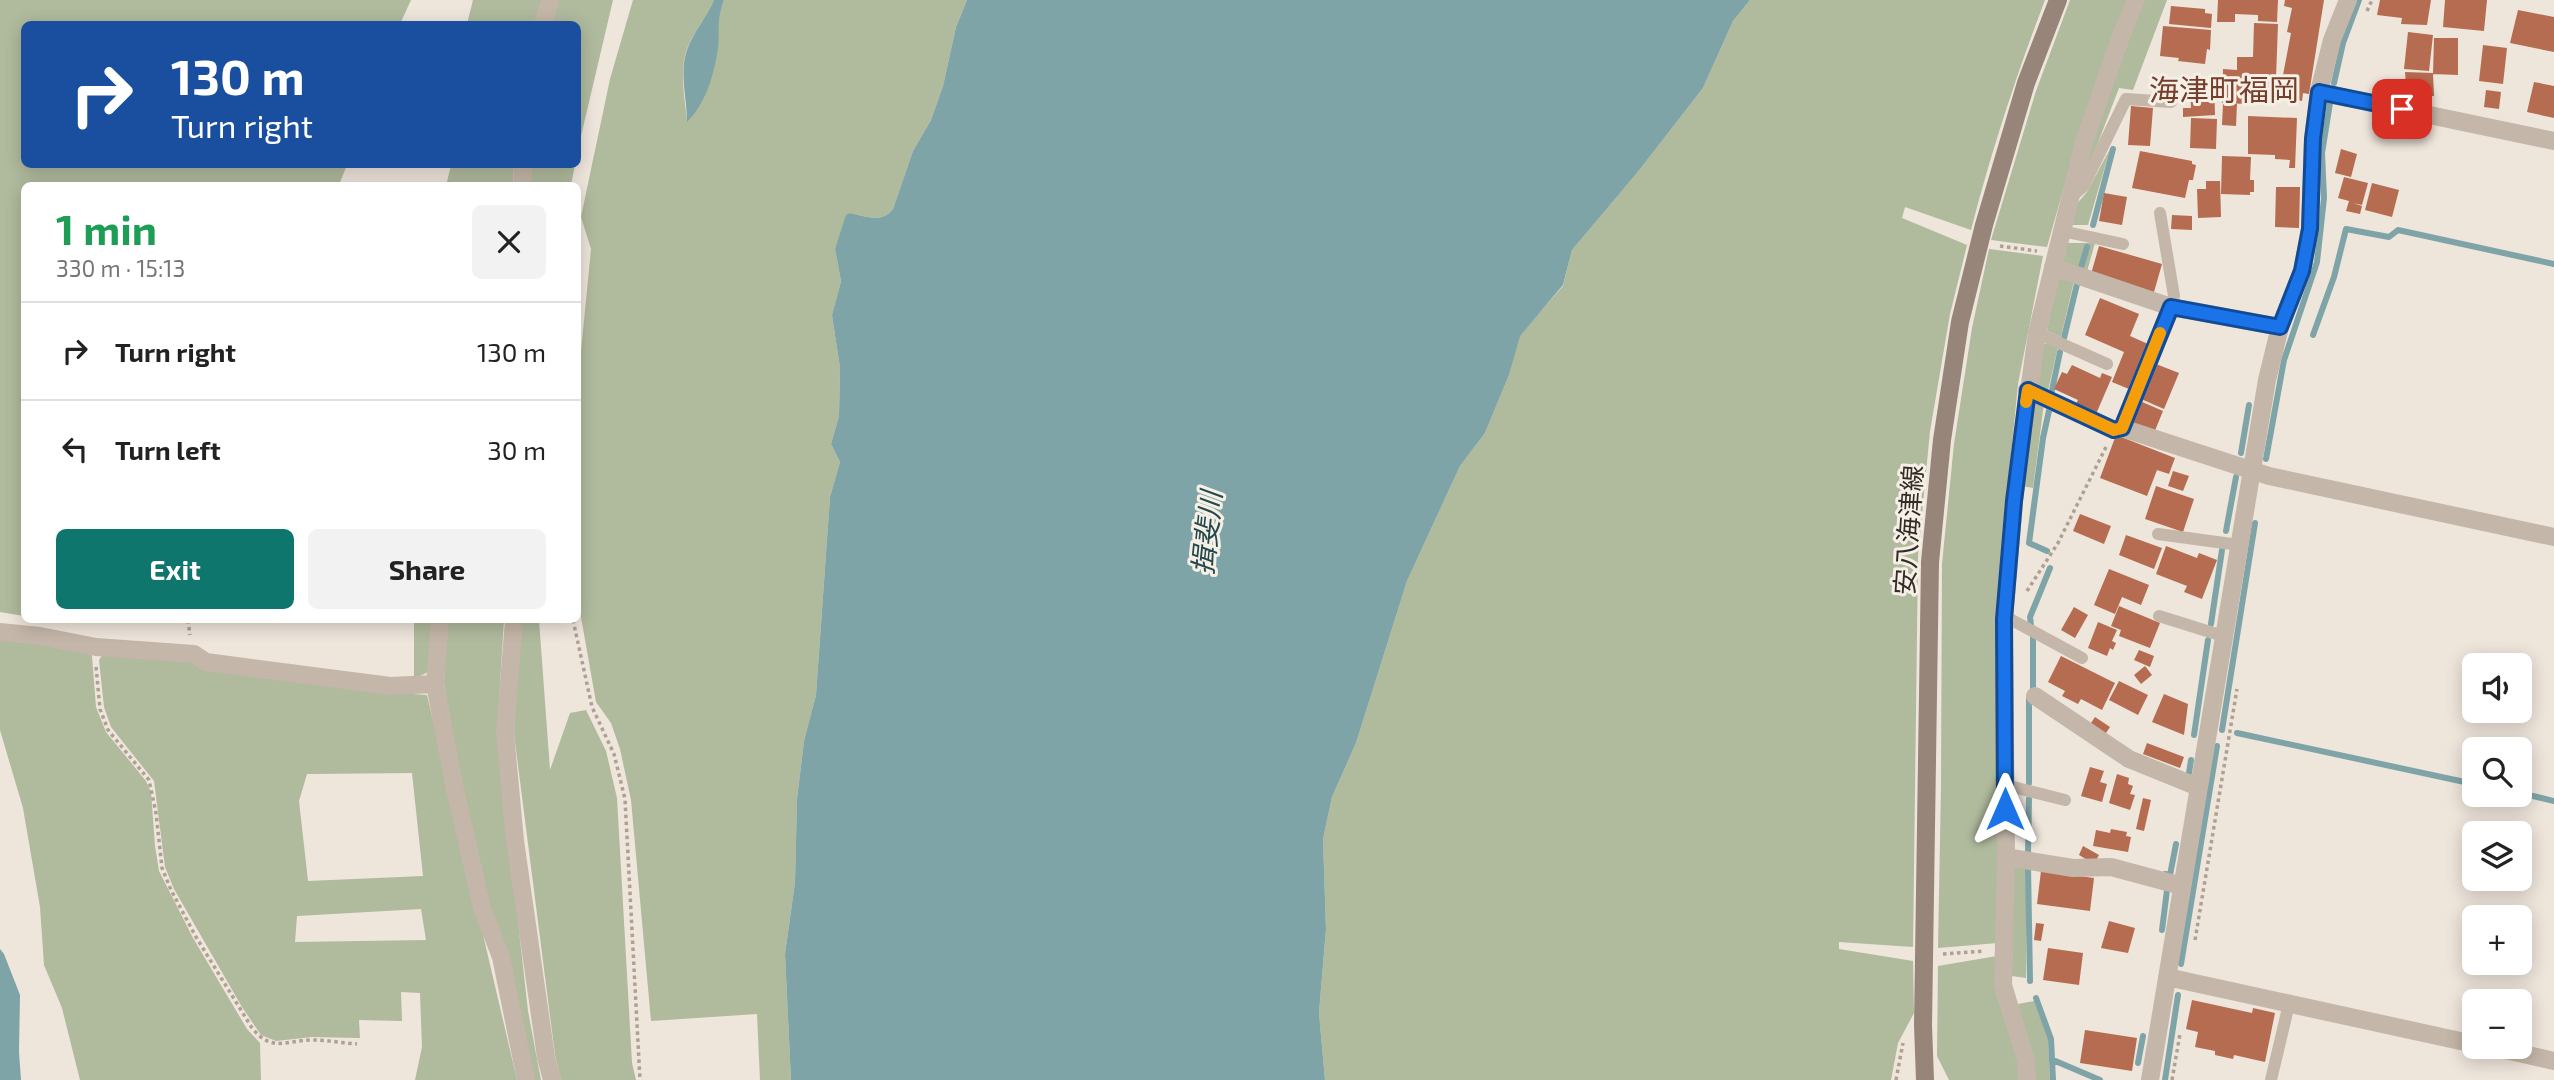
<!DOCTYPE html>
<meta charset="utf-8">
<style>
:root{--surface:#fff;--page:#f2f2f2;--text:#222;--muted:#767676;--line:#e0e0e0;--accent:#0f766e}
body{margin:0;font-family:"Exo 2","Noto Sans JP",sans-serif;background:var(--page);color:var(--text);height:100vh;display:flex;flex-direction:column;font-size:26px;white-space:nowrap}
*{box-sizing:border-box;margin:0}
p{font-size:23px;color:var(--muted)}
.icon{flex:none;width:38px;height:38px;fill:none;stroke:currentColor;stroke-width:2;stroke-linecap:round;stroke-linejoin:round}
.map{position:relative;flex:1;overflow:hidden}
.side{position:absolute;left:21px;top:182px;width:560px;height:441px;display:flex;flex-direction:column;background:var(--surface);border-radius:10px;box-shadow:0 4px 18px #0003}
.side>*{flex:none}
.guide{position:absolute;left:21px;top:21px;width:560px;height:147px;border-radius:10px;box-shadow:0 4px 18px #0003;background:#1a4fa0;color:#fff;overflow:hidden}
.fabs{position:absolute;left:2462px;top:653px;display:grid;gap:14px}
.fabs a{display:grid;place-items:center;width:70px;height:70px;border-radius:10px;background:var(--surface);box-shadow:0 4px 18px #0003;font-size:35px}
.pin{position:absolute;display:grid;place-items:center;width:60px;height:60px;color:#fff;margin:-30px;border-radius:14px;box-shadow:0 4px 10px #0006}
.me{position:absolute;width:77px;margin:-38px;rotate:0deg;stroke-linejoin:round;filter:drop-shadow(0 0 5px #0008)}
.turn{display:flex;align-items:center;gap:24px;height:147px;padding:0 35px;font-size:32px}
.turn .icon{width:91px;height:91px;stroke-width:2.5}
.turn b{display:block;font-size:49px;line-height:60px}
.round{display:grid;place-items:center;flex:none;width:74px;height:74px;border-radius:10px;background:var(--page)}
.head{display:flex;align-items:center;justify-content:space-between;height:119px;padding:0 35px}
h1{font-size:42px;font-weight:700;line-height:52px;color:#1e9e55}
.button{display:flex;gap:14px;margin-top:auto;padding:14px 35px}
.button a{flex:1;height:80px;border-radius:10px;background:var(--accent);color:#fff;font-size:28px;font-weight:700;line-height:80px;text-align:center}
.button a+a{background:var(--page);color:var(--text)}
ul{padding:0;list-style:none}
li{display:flex;align-items:center;gap:21px;height:98px;padding:0 35px;border-top:2px solid var(--line)}
li div{flex:1}
li b{display:block;font-size:26px}
li em{font-style:normal}
.map>svg:first-child{display:block}
</style>
<div class="map">
<svg width="2554" height="1080" viewBox="0 0 2554 1080">
<rect width="100%" height="100%" fill="#eee5db"/>
<!-- green -->
<path fill="#b0ba9d" fill-rule="evenodd" d="M 0,0 L 411,0 L 400,24 L 24,24 L 24,164 L 347,165 L 339,185 L 24,186 L 24,616 L 0,612 Z
M 473,0 L 542,0 L 535,24 L 467,24 Z
M 558,0 L 613,0 L 578,149 L 578,24 L 550,24 Z
M 633,0 L 714,0 C 707,17 693,32 687,49 C 679,72 685,98 687,121 L 718,45 L 717,18 L 724,0 L 967,0 L 956,27 L 943,86 L 931,120 L 913,151 L 893,209 C 882,224 865,216 850,213 L 835,249 L 841,281 L 832,315 L 840,368 L 839,416 L 831,444 L 840,462 L 830,497 L 816,695 L 804,741 L 797,799 L 795,882 L 785,954 L 791,1080 L 760,1080 L 757,1014 L 651,1021 L 631,800 L 620,749 L 611,723 L 596,702 L 578,600 L 578,382 L 591,249 L 581,217 L 610,79 Z
M 1750,0 L 2045,0 C 2016,76 1991,152 1971,230 L 1905,207 L 1902,218 L 1967,245 L 1950,314 L 1930,431 L 1918,556 L 1913,947 L 1839,942 L 1839,949 L 1913,961 L 1914,1013 L 1898,1043 L 1891,1080 L 1325,1080 L 1319,1013 L 1326,929 L 1323,839 L 1332,797 L 1356,743 L 1407,581 L 1460,466 L 1485,433 L 1509,375 L 1519,336 L 1563,286 L 1572,250 L 1637,173 L 1703,88 L 1733,21 Z
M 2070,0 L 2127,0 L 2082,123 L 2047,247 L 1991,240 L 2036,91 Z
M 2143,0 L 2167,0 L 2133,90 L 2119,88 L 2086,174 L 2082,172 Z
M 2110,149 L 2088,225 L 2072,225 L 2075,206 L 2087,192 Z
M 451,165 L 514,165 L 513,185 L 446,186 Z
M 529,165 L 575,165 L 571,185 L 528,186 Z
M 2067,243 L 2095,243 L 2086,275 L 2065,264 L 2062,258 Z
M 1989,249 L 2043,256 L 2018,384 L 2003,536 L 1998,943 L 1938,948 L 1941,787 L 1942,564 L 1954,444 L 1972,328 Z
M 2062,276 L 2074,281 L 2061,337 L 2047,331 L 2056,283 Z
M 2047,343 L 2058,347 L 2047,395 L 2036,389 L 2043,345 Z
M 2033,399 L 2044,403 L 2033,488 L 2022,486 Z
M 414,620 L 434,620 L 430,671 L 414,679 Z
M 447,620 L 504,620 L 497,733 L 528,1011 L 541,1080 L 531,1080 L 459,775 L 444,683 Z
M 520,620 L 539,620 L 550,770 L 570,713 L 586,710 L 606,751 L 617,798 L 632,1063 L 636,1080 L 561,1080 L 555,1055 L 514,734 Z
M 0,639 L 89,650 L 92,656 L 96,707 L 106,732 L 146,781 L 151,792 L 155,846 L 159,871 L 193,938 L 247,1029 L 260,1043 L 261,1080 L 80,1080 L 62,1008 L 44,965 L 40,907 L 23,808 L 0,730 Z
M 104,653 L 190,662 L 385,692 L 427,695 L 517,1080 L 415,1080 L 422,1047 L 420,993 L 401,992 L 402,1021 L 359,1020 L 360,1038 L 312,1037 L 276,1041 L 261,1035 L 242,1007 L 174,889 L 165,867 L 154,781 L 111,727 L 104,707 L 99,660 ZM 412,773 L 423,876 L 308,881 L 299,801 L 307,774 ZM 421,909 L 426,940 L 295,942 L 297,916 Z
M 2013,864 L 2027,866 L 2026,978 L 2012,976 Z
M 1997,956 L 1996,993 L 2018,1059 L 2018,1080 L 1949,1080 L 1937,1056 L 1938,966 Z
M 2034,1001 L 2048,1036 L 2050,1080 L 2034,1080 L 2033,1058 L 2018,1004 Z"/>
<!-- water -->
<path fill="#7ea4a7" d="M 714,0 L 724,0 C 716,21 720,28 718,48 C 714,75 706,103 687,122 C 687,97 679,74 687,50 C 693,32 707,17 714,0 Z
M 967,0 L 1750,0 L 1733,21 L 1703,88 L 1637,173 L 1572,250 L 1563,285 L 1520,336 L 1509,375 L 1485,433 L 1460,466 L 1407,581 L 1356,743 L 1332,797 L 1323,839 L 1326,929 L 1319,1013 L 1325,1080 L 791,1080 L 785,954 L 795,882 L 797,799 L 804,741 L 816,695 L 830,497 L 840,462 L 831,444 L 839,416 L 840,368 L 832,315 L 841,281 L 835,249 L 846,215 L 850,213 C 865,216 882,224 893,209 L 913,151 L 931,120 L 943,86 L 956,27 Z
M 0,949 L 4,954 L 20,995 L 19,1052 L 21,1080 L 0,1080 Z"/>
<g fill="none" stroke-linecap="round" stroke-linejoin="round">
<!-- stream -->
<path stroke="#7ea4a7" stroke-width="6" d="M 2334,83 L 2343,43 L 2359,0
M 2093,225 L 2113,149
M 2080,271 L 2087,247
M 2313,335 L 2334,277 L 2346,229 L 2389,237 L 2398,230 L 2554,264
M 2064,338 L 2077,284
M 2051,395 L 2060,352
M 2241,453 L 2249,405
M 2266,459 L 2284,360 L 2317,262 L 2324,198 L 2322,153 L 2330,103
M 2226,531 L 2236,477
M 2047,551 L 2029,543 L 2043,438 L 2050,406
M 2211,624 L 2222,550
M 2031,625 L 2030,617 L 2050,568
M 2033,637 L 2033,690
M 2222,730 L 2255,523
M 2237,733 L 2474,784
M 2194,735 L 2208,640
M 2189,773 L 2191,760
M 2029,783 L 2029,699
M 2520,793 L 2554,801
M 2028,853 L 2029,799
M 2028,866 L 2030,981
M 2165,874 L 2170,875 L 2176,844
M 2162,930 L 2167,890
M 2181,964 L 2217,746
M 2036,998 L 2051,1039 L 2053,1080
M 2053,1060 L 2100,1080
M 2138,1063 L 2143,1036
M 2165,1080 L 2178,995"/>
</g>
<!-- building -->
<path fill="#b56c51" d="M 2218,0 L 2278,0 L 2277,22 L 2258,21 L 2258,15 L 2235,14 L 2235,22 L 2217,22 Z
M 2285,0 L 2324,0 L 2309,94 L 2303,93 L 2302,101 L 2279,96 L 2291,33 L 2287,32 L 2292,8 L 2284,6 Z
M 2380,0 L 2431,0 L 2427,25 L 2401,24 L 2402,18 L 2377,15 Z
M 2445,0 L 2487,0 L 2484,31 L 2443,27 Z
M 2171,6 L 2205,9 L 2205,13 L 2212,14 L 2211,28 L 2169,24 Z
M 2518,10 L 2554,17 L 2554,52 L 2510,43 Z
M 2254,23 L 2278,24 L 2275,105 L 2222,103 L 2223,69 L 2237,70 L 2237,57 L 2253,57 Z
M 2163,26 L 2211,30 L 2210,50 L 2207,49 L 2205,64 L 2178,61 L 2179,58 L 2160,56 Z
M 2408,32 L 2433,35 L 2429,71 L 2404,69 Z
M 2434,38 L 2458,38 L 2458,75 L 2433,74 Z
M 2483,45 L 2507,48 L 2503,84 L 2479,81 Z
M 2405,72 L 2433,73 L 2434,96 L 2407,98 Z
M 2214,80 L 2215,115 L 2183,117 L 2183,108 L 2191,108 L 2190,81 Z
M 2534,82 L 2554,86 L 2554,118 L 2527,112 Z
M 2486,90 L 2501,92 L 2499,109 L 2484,107 Z
M 2223,104 L 2237,104 L 2236,126 L 2222,125 Z
M 2131,106 L 2153,108 L 2150,146 L 2128,145 Z
M 2248,116 L 2297,118 L 2295,168 L 2289,168 L 2290,160 L 2275,159 L 2275,155 L 2248,154 Z
M 2191,118 L 2217,119 L 2216,149 L 2190,148 Z
M 2341,149 L 2357,154 L 2351,177 L 2335,173 Z
M 2140,151 L 2192,161 L 2192,164 L 2196,165 L 2193,180 L 2189,180 L 2185,198 L 2132,188 Z
M 2222,156 L 2251,157 L 2250,180 L 2254,180 L 2254,192 L 2250,192 L 2250,195 L 2221,194 Z
M 2344,177 L 2368,183 L 2362,205 L 2353,203 L 2362,206 L 2360,214 L 2346,211 L 2349,201 L 2338,198 Z
M 2206,181 L 2220,181 L 2221,217 L 2198,218 L 2197,189 L 2206,189 Z
M 2372,183 L 2399,190 L 2392,217 L 2365,210 Z
M 2276,187 L 2300,187 L 2299,228 L 2275,227 Z
M 2104,193 L 2127,197 L 2122,225 L 2099,221 Z
M 2172,215 L 2192,216 L 2192,230 L 2171,229 Z
M 2099,246 L 2162,264 L 2154,292 L 2091,274 Z
M 2100,298 L 2139,314 L 2130,336 L 2148,344 L 2129,389 L 2112,382 L 2124,352 L 2085,335 Z
M 2156,364 L 2179,373 L 2164,409 L 2141,399 Z
M 2072,365 L 2100,378 L 2102,373 L 2112,377 L 2096,414 L 2076,404 L 2078,400 L 2054,389 L 2062,372 L 2067,374 Z
M 2140,401 L 2163,411 L 2154,433 L 2130,423 Z
M 2116,435 L 2175,458 L 2169,474 L 2157,470 L 2147,496 L 2100,478 Z
M 2173,471 L 2189,476 L 2183,491 L 2168,486 Z
M 2156,486 L 2194,499 L 2183,532 L 2145,519 Z
M 2080,514 L 2111,526 L 2104,544 L 2073,531 Z
M 2126,535 L 2162,548 L 2154,569 L 2119,555 Z
M 2166,546 L 2197,558 L 2199,553 L 2217,560 L 2202,599 L 2184,592 L 2187,586 L 2156,574 Z
M 2109,569 L 2149,585 L 2141,605 L 2122,597 L 2115,614 L 2094,605 Z
M 2119,606 L 2160,623 L 2150,648 L 2119,636 L 2121,630 L 2111,626 Z
M 2074,607 L 2088,615 L 2075,638 L 2061,630 Z
M 2098,622 L 2117,630 L 2112,641 L 2116,643 L 2113,650 L 2110,648 L 2107,656 L 2088,648 Z
M 2139,650 L 2154,656 L 2150,667 L 2134,660 Z
M 2061,656 L 2115,683 L 2102,710 L 2081,699 L 2078,704 L 2062,696 L 2065,691 L 2048,682 Z
M 2145,666 L 2152,675 L 2141,684 L 2134,675 Z
M 2119,681 L 2148,695 L 2138,715 L 2109,700 Z
M 2164,694 L 2188,704 L 2184,735 L 2152,722 Z
M 2095,717 L 2110,727 L 2104,736 L 2089,726 Z
M 2147,743 L 2184,757 L 2180,768 L 2143,754 Z
M 2090,767 L 2104,771 L 2100,782 L 2107,784 L 2102,802 L 2081,796 Z
M 2117,774 L 2129,778 L 2128,784 L 2133,786 L 2130,794 L 2135,795 L 2130,810 L 2109,803 Z
M 2143,798 L 2151,800 L 2144,831 L 2136,829 Z
M 2111,829 L 2127,832 L 2126,836 L 2131,837 L 2128,852 L 2093,846 L 2096,830 L 2110,833 Z
M 2083,846 L 2099,855 L 2094,864 L 2079,855 Z
M 2041,871 L 2094,878 L 2090,911 L 2037,904 Z
M 2109,921 L 2135,928 L 2128,953 L 2101,948 Z
M 2036,923 L 2044,924 L 2041,941 L 2034,940 Z
M 2048,948 L 2083,953 L 2079,985 L 2043,980 Z
M 2192,1000 L 2252,1013 L 2253,1008 L 2275,1013 L 2265,1062 L 2234,1055 L 2233,1059 L 2215,1055 L 2215,1051 L 2195,1047 L 2198,1032 L 2186,1029 Z
M 2085,1030 L 2137,1038 L 2132,1071 L 2080,1063 Z"/>
<g fill="none" stroke-linecap="round" stroke-linejoin="round">
<!-- path -->
<path stroke="#afa093" stroke-width="3.5" stroke-dasharray="3.5 3.5" stroke-linecap="butt" d="M 2367,11 L 2372,0
M 2000,246 L 2037,251
M 2027,591 L 2058,543 L 2106,447
M 188,620 L 190,635
M 573,620 L 592,707 L 614,754 L 625,799 L 640,1080
M 96,667 L 100,709 L 108,730 L 149,780 L 156,813 L 162,868 L 171,890 L 196,937 L 252,1028 C 272,1053 286,1040 313,1040 C 327,1040 342,1043 357,1044
M 2195,940 L 2237,689
M 1943,954 L 1984,951
M 1896,1080 L 1903,1043
M 2172,1080 L 2180,1034"/>
<!-- lane -->
<path stroke="#c4b6a8" stroke-width="12" d="M 2071,197 L 2083,187 L 2126,99 L 2171,102
M 2160,213 L 2174,296 L 2171,307
M 2062,231 L 2123,244
M 2037,333 L 2107,364
M 2158,534 L 2239,545
M 2159,616 L 2223,636
M 2004,619 L 2010,619 L 2082,658
M 2005,785 L 2065,800
M 2271,1080 L 2289,1004"/>
<!-- street -->
<path stroke="#c4b6a8" stroke-width="18" d="M 543,24 L 550,0
M 2319,92 L 2554,141
M 522,186 L 523,164
M 2053,267 L 2171,307 L 2280,327
M 2027,390 L 2114,430 L 2122,428 L 2269,476 L 2554,537
M 2122,428 L 2171,307
M 440,620 L 435,684 L 454,785 L 482,908 L 501,957 L 526,1080
M 514,620 L 505,733 L 515,841 L 546,1057 L 552,1080
M 0,632 L 40,636 L 96,647 L 194,654 L 206,662 L 390,686 L 435,684
M 2035,696 L 2129,759 L 2198,787
M 2006,857 L 2073,868 L 2111,867 L 2182,886
M 2167,977 L 2474,1044
M 2488,1046 L 2554,1061
M 2027,1080 L 2026,1061 L 2003,985 L 2006,857 L 2004,619 L 2014,501 L 2037,333 L 2084,142 L 2122,33 L 2136,0
M 2150,1080 L 2267,380 L 2280,327 L 2302,271 L 2310,229 L 2313,139 L 2319,92 L 2332,40 L 2348,0"/>
<!-- secondary -->
<path stroke="#97857a" stroke-width="18" d="M 1925,1080 L 1923,1025 L 1930,562 L 1942,440 L 1960,322 L 1984,225 L 2026,83 L 2058,0"/>
</g>
<g fill="none" stroke-linecap="round" stroke-linejoin="round">
<defs>
<path id="route" d="M 2005,809 L 2004,619 L 2014,501 L 2028,390 L 2114,430 L 2122,428 L 2171,307 L 2280,327 L 2302,271 L 2310,229 L 2313,139 L 2319,92 L 2402,109"/>
</defs>
<!-- route casing -->
<use href="#route" stroke="#114b97" stroke-width="18"/>
<!-- route -->
<use href="#route" stroke="#1a73e8" stroke-width="12"/>
<!-- slow -->
<path stroke="#f59e0b" stroke-width="12" d="M 2026,402 L 2028,390 L 2114,430 L 2122,428 L 2160,333"/>
</g>
<g text-anchor="middle" stroke-width="6" stroke-linejoin="round" paint-order="stroke">
<!-- street labels -->
<g font-size="26" fill="#322b27" stroke="#f6efe6">
<text transform="translate(1909 530) rotate(-86)" y="9">安八海津線</text>
</g>
<!-- water labels -->
<g font-size="28" font-style="italic" fill="#23494d" stroke="#f6efe6">
<text transform="translate(1207 533) rotate(-84)" y="10">揖斐川</text>
</g>
<!-- quarter labels -->
<g font-size="30" fill="#763f2b" stroke="#f6efe6">
<text x="2224" y="101">海津町福岡</text>
</g>
</g>
</svg>
<div class="fabs">
<a><svg class="icon" aria-label="sound" viewBox="0 0 24 24"><path d="M4 9h4l5-4v14l-5-4H4zM17 9q2 3 0 6"/></svg></a>
<a><svg class="icon" aria-label="search" viewBox="0 0 24 24"><circle cx="10" cy="10" r="6"/><path d="M15 15l6 6"/></svg></a>
<a><svg class="icon" aria-label="layers" viewBox="0 0 24 24"><path d="M12 4l9 5-9 5-9-5zM3 14l9 5 9-5"/></svg></a>
<a>+</a>
<a>−</a>
</div>
<div class="pin" style="left:2402px;top:109px;background:#d93025"><svg class="icon" aria-label="arrive" viewBox="0 0 24 24"><path d="M6 21V4h12l-3 4 3 4H6"/></svg></div>
<svg class="me" style="left:2005px;top:809px" viewBox="-20 -20 40 40"><path d="M0-17L14 15 0 8-14 15z" fill="#1a73e8" stroke="#fff" stroke-width="4"/></svg>
<div class="guide">
<div class="turn"><svg class="icon" aria-label="right" viewBox="0 0 24 24"><path d="M7 20v-9h11M14 6l5 5-5 5"/></svg><div><b>130 m</b>Turn right</div></div>
</div>
<section class="side">
<div class="head"><div><h1>1 min</h1><p>330 m · 15:13</p></div><a class="round"><svg class="icon" aria-label="close" viewBox="0 0 24 24"><path d="M6 6l12 12M18 6L6 18"/></svg></a></div>
<ul>
<li><svg class="icon" aria-label="right" viewBox="0 0 24 24"><path d="M7 20v-9h11M14 6l5 5-5 5"/></svg><div><b>Turn right</b></div><em>130 m</em></li>
<li><svg class="icon" aria-label="left" viewBox="0 0 24 24"><path d="M17 20v-9H6M10 6l-5 5 5 5"/></svg><div><b>Turn left</b></div><em>30 m</em></li>
</ul>
<div class="button"><a>Exit</a><a>Share</a></div>
</section>
</div>
